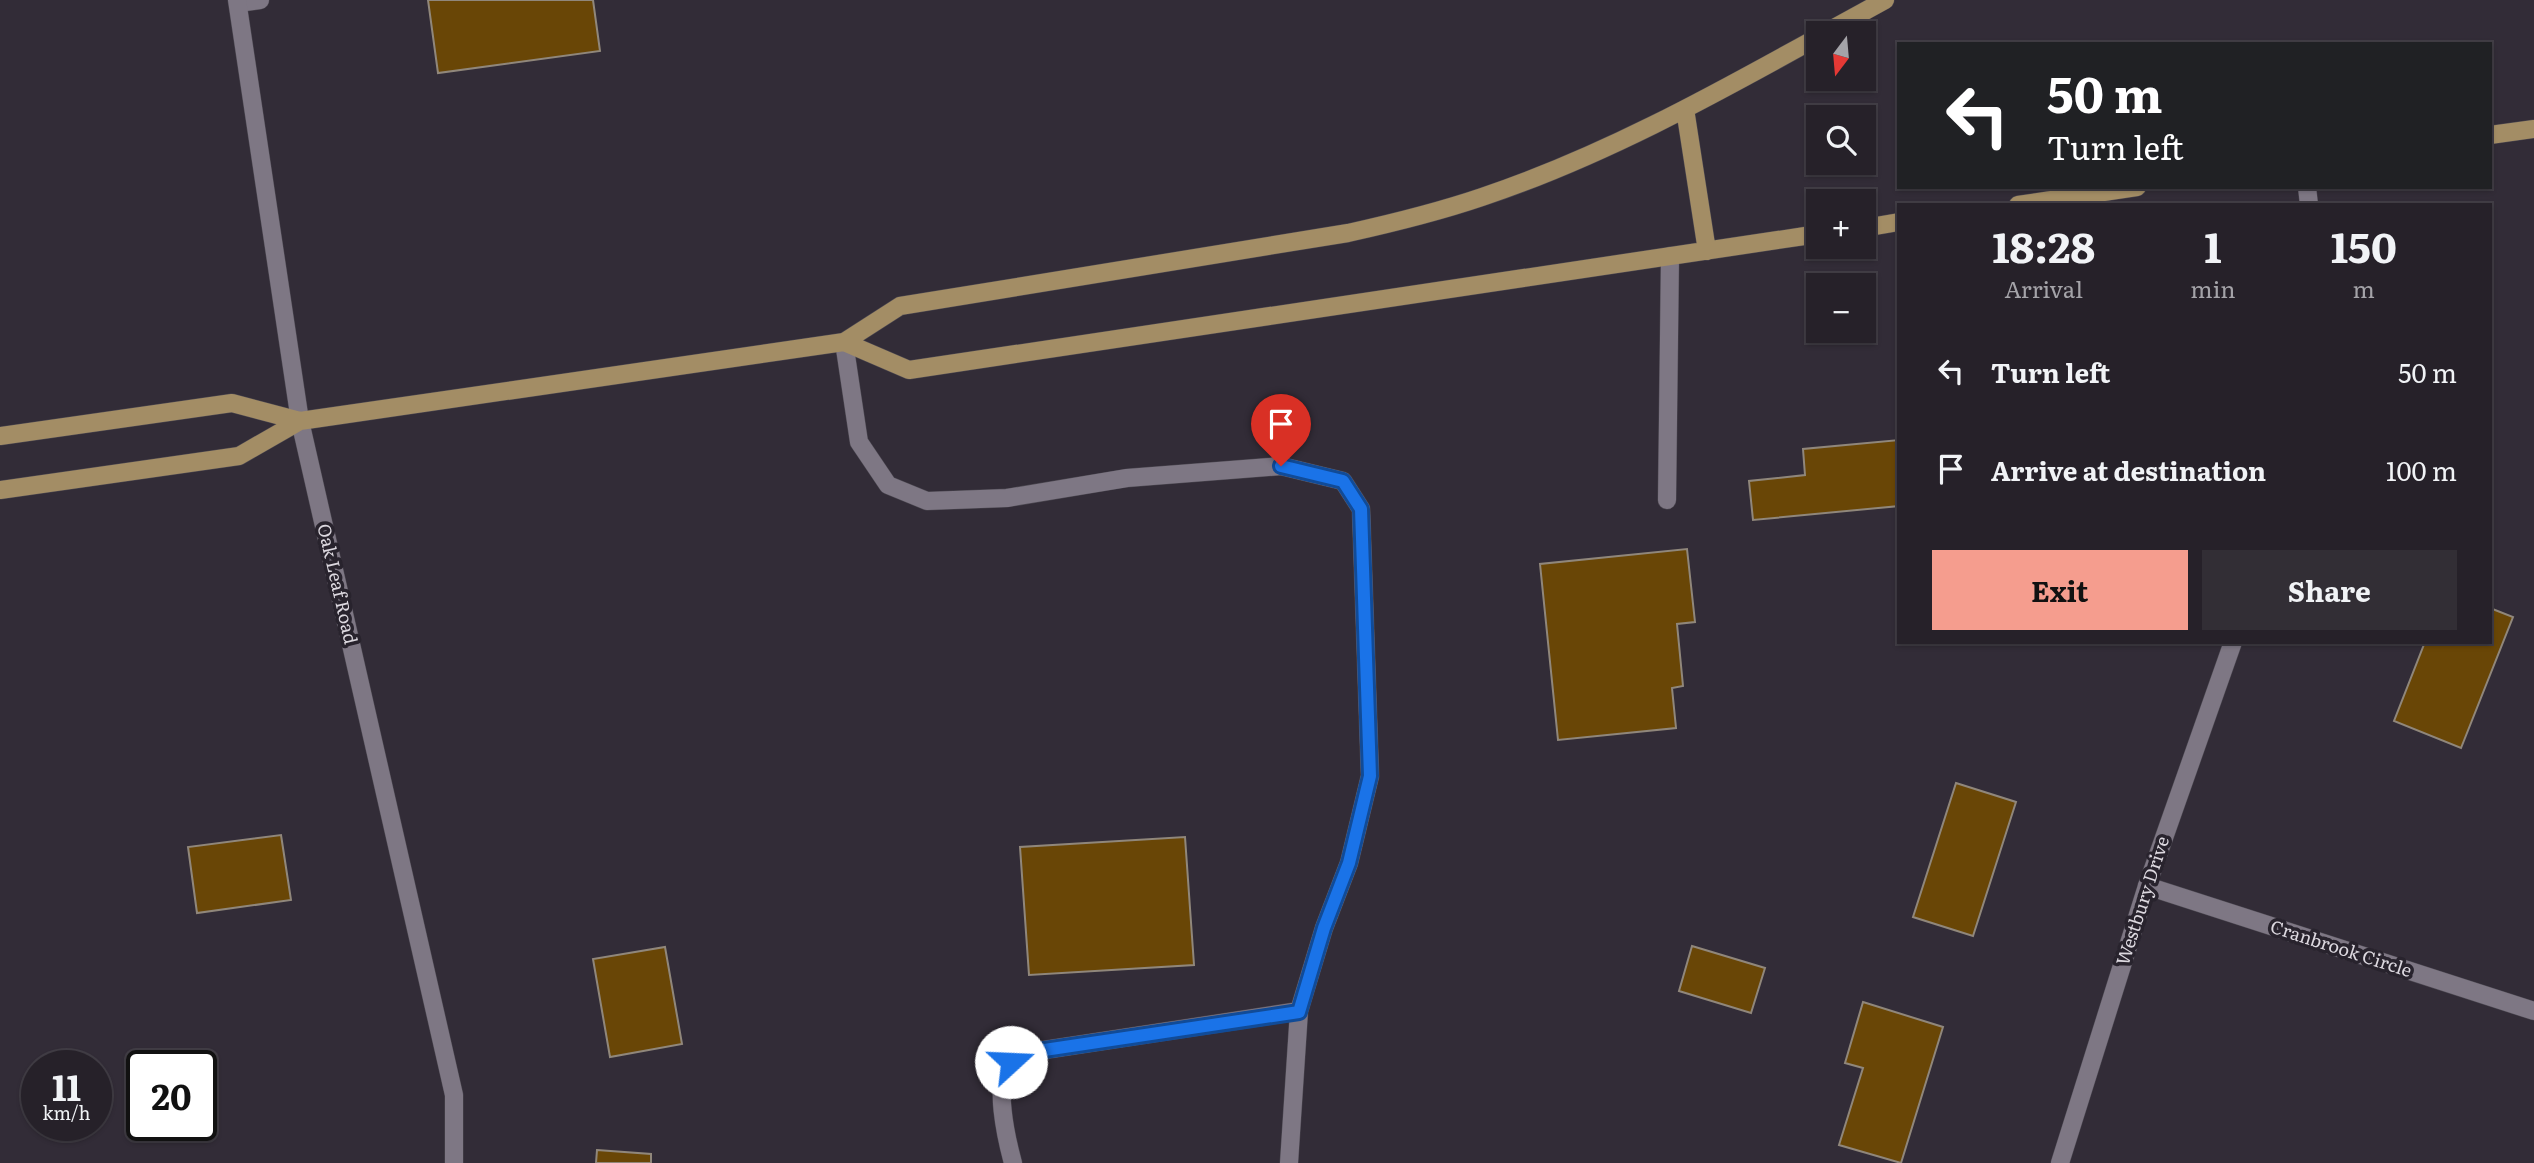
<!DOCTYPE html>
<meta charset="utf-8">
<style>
:root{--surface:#262129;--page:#322e35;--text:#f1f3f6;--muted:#a4a3a8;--line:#423e46;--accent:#f59d8e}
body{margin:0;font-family:Literata,serif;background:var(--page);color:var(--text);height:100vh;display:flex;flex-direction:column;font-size:26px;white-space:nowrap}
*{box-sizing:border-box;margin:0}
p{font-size:23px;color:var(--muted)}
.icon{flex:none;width:38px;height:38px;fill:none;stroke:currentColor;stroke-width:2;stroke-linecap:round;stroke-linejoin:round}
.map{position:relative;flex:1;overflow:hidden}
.sheet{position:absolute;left:1897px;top:203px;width:595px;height:441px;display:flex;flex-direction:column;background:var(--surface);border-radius:0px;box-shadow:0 2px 5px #0004,0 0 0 2px var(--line)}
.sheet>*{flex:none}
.top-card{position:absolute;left:1897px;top:42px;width:595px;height:147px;border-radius:0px;box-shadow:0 2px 5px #0004,0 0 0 2px var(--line);background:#202124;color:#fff;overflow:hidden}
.needle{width:46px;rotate:196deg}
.tools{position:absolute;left:1806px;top:21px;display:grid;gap:14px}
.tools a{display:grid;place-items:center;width:70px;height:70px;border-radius:0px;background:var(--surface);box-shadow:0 2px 5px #0004,0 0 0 2px var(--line);font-size:35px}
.speed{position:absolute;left:21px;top:1050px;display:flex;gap:14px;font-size:35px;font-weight:700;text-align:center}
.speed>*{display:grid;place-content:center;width:91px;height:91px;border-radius:50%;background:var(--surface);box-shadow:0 2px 5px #0004,0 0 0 2px var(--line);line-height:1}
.speed small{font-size:18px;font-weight:400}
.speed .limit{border:4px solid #111;border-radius:10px;background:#fff;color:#111}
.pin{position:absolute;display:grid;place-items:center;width:60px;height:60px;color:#fff;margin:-72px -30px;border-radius:50% 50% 50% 0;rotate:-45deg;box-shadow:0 0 7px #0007}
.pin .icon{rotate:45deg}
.me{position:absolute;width:77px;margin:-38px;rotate:70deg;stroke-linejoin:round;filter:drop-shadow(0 0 5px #0008)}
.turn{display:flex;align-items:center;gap:24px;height:147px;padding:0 35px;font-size:32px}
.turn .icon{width:91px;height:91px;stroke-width:2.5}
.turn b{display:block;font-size:49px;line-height:60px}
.eta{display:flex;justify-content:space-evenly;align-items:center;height:119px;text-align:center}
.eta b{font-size:42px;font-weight:700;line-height:49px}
.cta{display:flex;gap:14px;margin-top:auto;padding:14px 35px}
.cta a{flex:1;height:80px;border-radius:0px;background:var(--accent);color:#111;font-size:28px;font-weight:700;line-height:80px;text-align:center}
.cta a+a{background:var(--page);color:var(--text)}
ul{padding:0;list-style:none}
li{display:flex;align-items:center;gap:21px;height:98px;padding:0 35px}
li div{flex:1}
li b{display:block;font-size:26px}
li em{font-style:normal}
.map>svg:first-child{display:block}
</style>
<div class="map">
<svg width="2534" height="1163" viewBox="0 0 2534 1163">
<rect width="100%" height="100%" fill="#322c37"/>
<!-- building -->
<path fill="#694606" stroke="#90877b" stroke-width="2" d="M 428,0 L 593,0 L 600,51 L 438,73 Z
M 1899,440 L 1899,506 L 1753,520 L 1749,481 L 1805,475 L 1803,449 Z
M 1687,549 L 1695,622 L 1677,624 L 1683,686 L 1672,688 L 1676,728 L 1558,740 L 1540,564 Z
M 2490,608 L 2513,617 L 2461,748 L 2394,721 L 2425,642 L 2490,642 Z
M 1956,783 L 2016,802 L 1973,936 L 1913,917 Z
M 281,835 L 291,900 L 197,913 L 188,847 Z
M 1185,837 L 1194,965 L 1029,975 L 1020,847 Z
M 1692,946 L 1765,968 L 1751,1013 L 1679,991 Z
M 665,947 L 682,1044 L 610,1057 L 593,959 Z
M 1863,1002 L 1943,1027 L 1901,1163 L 1839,1145 L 1863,1068 L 1845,1063 Z
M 597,1150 L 651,1154 L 651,1163 L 596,1163 Z"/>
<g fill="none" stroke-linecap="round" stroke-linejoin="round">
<defs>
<path id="service" d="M 238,3 L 260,0
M 844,342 L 859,442 L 888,485 L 927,501 L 1007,498 L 1127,478 L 1281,466 L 1343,481 L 1361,509 L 1370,776 L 1349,863 L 1324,928 L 1299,1011 L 1289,1163
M 1667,500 L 1670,256
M 1013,1163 C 1007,1141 992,1079 1011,1062 C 1016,1057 1025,1055 1031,1052 L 1299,1011"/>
<path id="minor" d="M 237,0 L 300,421 L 454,1095 L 454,1163
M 2147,886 L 2534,1011"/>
<path id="tertiary" d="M 2307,187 L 2309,205
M 2060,1163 L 2147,886 L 2233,642"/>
<path id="primary" d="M 1825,33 L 1885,0
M 1685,109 L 1707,251
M 2490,135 L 2534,129
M 2018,205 L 2137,187
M 1864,228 L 1899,222
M 844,342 L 909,370 L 1818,234
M 0,436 L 232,403 L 300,421
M 0,490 L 239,456 L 300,421 L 844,342 L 900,306 L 1348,233 C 1393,223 1438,212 1482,197 C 1599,158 1710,97 1818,37"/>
</defs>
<!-- service casing -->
<use href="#service" stroke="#4c4851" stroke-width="19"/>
<!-- minor casing -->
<use href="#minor" stroke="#4c4851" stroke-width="19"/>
<!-- tertiary casing -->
<use href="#tertiary" stroke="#4c4851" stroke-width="19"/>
<!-- primary casing -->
<use href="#primary" stroke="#4c4851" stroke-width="19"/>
<!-- service -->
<use href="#service" stroke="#7e7784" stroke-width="18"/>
<!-- minor -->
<use href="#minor" stroke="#7e7784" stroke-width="18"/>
<!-- tertiary -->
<use href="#tertiary" stroke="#7e7784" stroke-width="18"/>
<!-- primary -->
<use href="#primary" stroke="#a38d65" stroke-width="18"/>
</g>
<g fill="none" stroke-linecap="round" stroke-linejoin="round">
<defs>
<path id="route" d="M 1011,1062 L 1031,1052 L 1299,1012 L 1324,928 L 1349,863 L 1370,776 L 1361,509 L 1343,481 L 1281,466"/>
</defs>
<!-- route casing -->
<use href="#route" stroke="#114b97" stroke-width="18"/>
<!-- route -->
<use href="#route" stroke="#1a73e8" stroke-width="12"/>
</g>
<g text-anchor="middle" stroke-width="7" stroke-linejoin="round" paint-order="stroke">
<!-- street labels -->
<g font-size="18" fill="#dcd8df" stroke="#28232d">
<text transform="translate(337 584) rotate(77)" y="6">Oak Leaf Road</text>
<text transform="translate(2143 901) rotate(-72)" y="6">Westbury Drive</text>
<text transform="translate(2341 949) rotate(18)" y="6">Cranbrook Circle</text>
</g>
</g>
</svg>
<div class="tools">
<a><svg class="needle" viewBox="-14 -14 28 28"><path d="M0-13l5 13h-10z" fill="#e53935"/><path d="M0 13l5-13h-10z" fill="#a4a3a8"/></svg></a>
<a><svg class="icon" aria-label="search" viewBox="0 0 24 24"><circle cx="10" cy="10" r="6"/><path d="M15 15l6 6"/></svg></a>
<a>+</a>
<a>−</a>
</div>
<div class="speed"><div>11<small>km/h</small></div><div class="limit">20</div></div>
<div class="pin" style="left:1281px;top:466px;background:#d93025"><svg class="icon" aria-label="arrive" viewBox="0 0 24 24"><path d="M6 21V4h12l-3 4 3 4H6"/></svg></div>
<svg class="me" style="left:1011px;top:1062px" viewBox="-20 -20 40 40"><circle r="19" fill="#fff"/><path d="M0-13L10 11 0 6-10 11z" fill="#1a73e8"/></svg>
<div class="top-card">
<div class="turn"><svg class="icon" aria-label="left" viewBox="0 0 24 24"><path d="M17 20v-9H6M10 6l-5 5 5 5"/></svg><div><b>50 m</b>Turn left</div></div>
</div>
<section class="sheet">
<div class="eta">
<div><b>18:28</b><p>Arrival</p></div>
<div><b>1</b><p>min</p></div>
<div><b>150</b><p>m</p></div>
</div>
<ul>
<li><svg class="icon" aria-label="left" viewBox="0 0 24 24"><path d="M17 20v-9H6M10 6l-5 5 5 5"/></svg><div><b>Turn left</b></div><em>50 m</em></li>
<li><svg class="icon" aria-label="arrive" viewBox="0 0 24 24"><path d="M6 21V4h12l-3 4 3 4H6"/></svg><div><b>Arrive at destination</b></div><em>100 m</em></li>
</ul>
<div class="cta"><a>Exit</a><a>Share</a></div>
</section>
</div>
